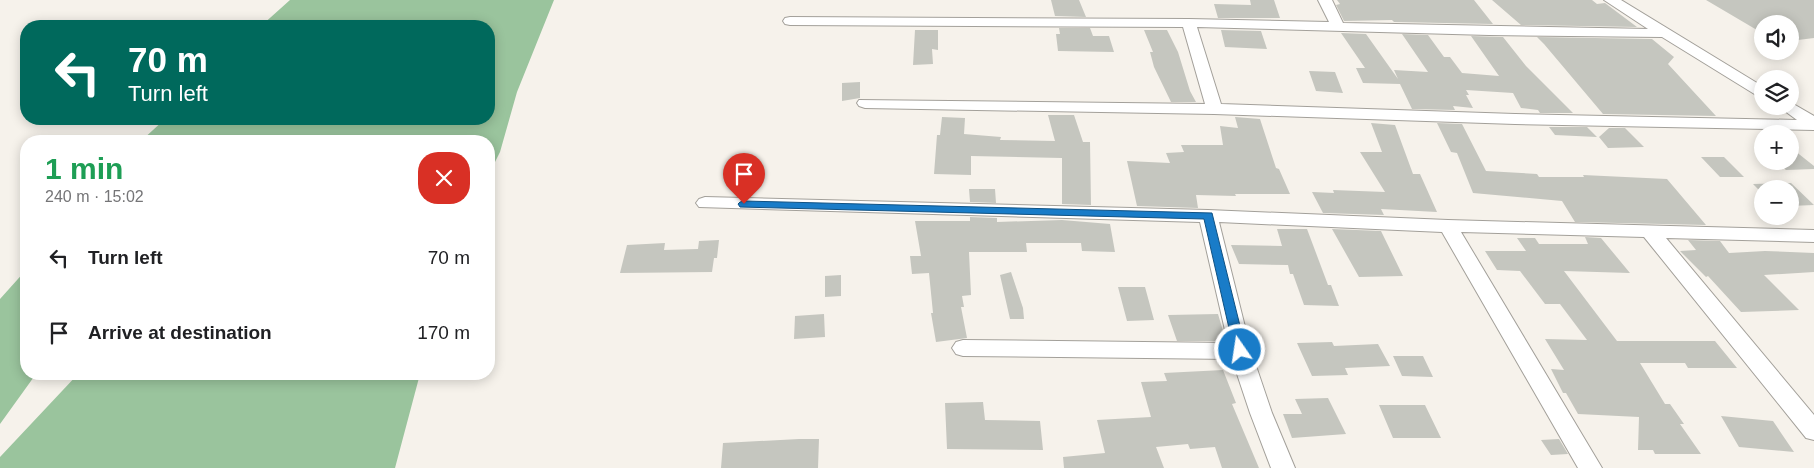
<!DOCTYPE html>
<meta charset="utf-8">
<style>
:root{--surface:#fff;--page:#f2f2f2;--text:#202124;--muted:#757577}
body{margin:0;font-family:Arial,sans-serif;background:var(--page);color:var(--text);height:100vh;display:flex;flex-direction:column;font-size:19px;white-space:nowrap}
*{box-sizing:border-box;margin:0}
p{font-size:16px;color:var(--muted)}
.icon{flex:none;width:28px;height:28px;fill:none;stroke:currentColor;stroke-width:2;stroke-linecap:round;stroke-linejoin:round}
.map{position:relative;flex:1;overflow:hidden}
.details{position:absolute;left:20px;top:135px;width:475px;height:245px;display:flex;flex-direction:column;background:var(--surface);border-radius:20px;box-shadow:0 2px 12px #0003}
.details>*{flex:none}
.top-card{position:absolute;left:20px;top:20px;width:475px;height:105px;border-radius:20px;box-shadow:0 2px 12px #0003;background:#00695c;color:#fff;overflow:hidden}
.tools{position:absolute;left:1754px;top:15px;display:grid;gap:10px}
.tools a{display:grid;place-items:center;width:45px;height:45px;border-radius:50%;background:var(--surface);box-shadow:0 2px 12px #0003;font-size:25px}
.pin{position:absolute;display:grid;place-items:center;width:42px;height:42px;color:#fff;margin:-51px -21px;border-radius:50% 50% 50% 0;rotate:-45deg;box-shadow:0 0 5px #0007}
.pin .icon{rotate:45deg}
.me{position:absolute;width:55px;margin:-28px;rotate:347deg;stroke-linejoin:round;filter:drop-shadow(0 0 4px #0008)}
.turn{display:flex;align-items:center;gap:18px;height:105px;padding:0 25px;font-size:22px}
.turn .icon{width:65px;height:65px;stroke-width:2.5}
.turn b{display:block;font-size:35px;line-height:42px}
.round{display:grid;place-items:center;flex:none;width:52px;height:52px;border-radius:20px;background:var(--page)}
.headline{display:flex;align-items:center;justify-content:space-between;height:85px;padding:0 25px}
h1{font-size:30px;font-weight:700;line-height:38px;color:#1e9e55}
ul{padding:0;list-style:none}
li{display:flex;align-items:center;gap:15px;height:75px;padding:0 25px}
li div{flex:1}
li b{display:block;font-size:19px}
li em{font-style:normal}
.map>svg:first-child{display:block}
</style>
<div class="map">
<svg width="1814" height="468" viewBox="0 0 1814 468">
<rect width="100%" height="100%" fill="#f6f2eb"/>
<!-- water -->
<path fill="#9ac49d" d="M 290,0 L 554,0 L 517,92 L 500,152 L 489,174 L 489,141 L 141,141 L 165,119 L 241,119 L 238,123 L 323,125 L 334,123 L 337,119 L 489,119 L 489,26 L 261,26 Z
M 26,270 L 26,374 L 36,374 L 0,424 L 0,299 Z
M 78,374 L 420,374 L 395,468 L 0,468 L 0,457 Z"/>
<!-- building -->
<path fill="#c5c6bf" d="M 1051,0 L 1079,0 L 1086,17 L 1055,16 Z
M 1250,0 L 1274,0 L 1280,18 L 1218,18 L 1214,4 L 1251,5 Z
M 1337,0 L 1474,0 L 1493,24 L 1394,22 L 1392,20 L 1344,21 L 1336,5 L 1340,4 Z
M 1492,0 L 1592,0 L 1597,4 L 1605,3 L 1637,27 L 1521,25 Z
M 1706,0 L 1814,0 L 1814,38 L 1790,41 L 1790,24 L 1762,24 L 1762,33 Z
M 1059,28 L 1090,28 L 1093,36 L 1109,36 L 1114,52 L 1058,51 L 1056,34 L 1060,34 Z
M 915,30 L 938,30 L 938,50 L 932,49 L 933,64 L 913,65 Z
M 1144,30 L 1167,30 L 1178,52 L 1190,91 L 1196,102 L 1171,102 L 1154,67 L 1150,52 L 1153,52 Z
M 1221,30 L 1261,31 L 1267,49 L 1225,47 Z
M 1341,33 L 1366,34 L 1398,79 L 1394,70 L 1428,72 L 1402,34 L 1428,35 L 1444,57 L 1450,57 L 1462,73 L 1499,76 L 1471,36 L 1503,37 L 1526,66 L 1573,113 L 1540,113 L 1538,110 L 1521,108 L 1513,93 L 1466,90 L 1469,95 L 1466,95 L 1473,108 L 1453,106 L 1455,110 L 1412,109 L 1400,84 L 1363,83 L 1356,68 L 1365,68 Z
M 1537,37 L 1652,39 L 1674,57 L 1668,64 L 1716,116 L 1603,114 L 1544,44 Z
M 1309,71 L 1335,72 L 1343,93 L 1316,91 Z
M 860,82 L 860,98 L 842,101 L 842,83 Z
M 1048,115 L 1074,115 L 1083,142 L 1090,142 L 1091,205 L 1062,204 L 1062,158 L 971,156 L 971,175 L 934,174 L 937,135 L 940,135 L 942,117 L 965,118 L 964,134 L 1001,137 L 1000,140 L 1055,141 Z
M 1235,117 L 1260,119 L 1276,168 L 1279,169 L 1290,194 L 1235,194 L 1236,196 L 1196,195 L 1198,208 L 1137,206 L 1127,161 L 1170,163 L 1166,153 L 1184,152 L 1181,145 L 1223,145 L 1220,126 L 1238,128 Z
M 1371,123 L 1395,125 L 1413,174 L 1420,174 L 1437,212 L 1381,209 L 1384,215 L 1323,213 L 1312,192 L 1334,193 L 1333,190 L 1385,192 L 1360,152 L 1382,152 Z
M 1437,123 L 1462,124 L 1486,171 L 1537,174 L 1539,177 L 1584,177 L 1583,175 L 1667,179 L 1706,225 L 1575,222 L 1562,201 L 1473,193 L 1457,153 L 1451,152 Z
M 1549,127 L 1587,127 L 1597,137 L 1555,135 Z
M 1609,128 L 1625,128 L 1644,147 L 1608,148 L 1599,137 Z
M 1790,147 L 1814,166 L 1814,169 L 1786,170 L 1775,161 L 1790,161 Z
M 1701,157 L 1724,157 L 1744,177 L 1720,177 Z
M 1791,183 L 1814,205 L 1790,206 L 1790,189 L 1762,189 L 1762,193 L 1753,184 Z
M 969,189 L 995,189 L 996,203 L 970,202 Z
M 970,217 L 997,218 L 997,222 L 1062,220 L 1110,224 L 1115,252 L 1082,251 L 1081,243 L 1026,243 L 1027,252 L 969,252 L 971,295 L 962,296 L 964,307 L 961,307 L 967,338 L 936,342 L 931,313 L 933,313 L 929,273 L 912,274 L 910,256 L 921,256 L 915,221 L 970,221 Z
M 1277,229 L 1307,229 L 1328,285 L 1331,285 L 1339,306 L 1304,305 L 1293,274 L 1290,274 L 1288,265 L 1239,264 L 1231,245 L 1282,246 Z
M 1332,229 L 1381,231 L 1403,276 L 1359,277 Z
M 1585,237 L 1601,238 L 1630,273 L 1564,271 L 1617,341 L 1715,341 L 1737,368 L 1688,368 L 1685,363 L 1640,363 L 1665,404 L 1670,404 L 1684,424 L 1680,424 L 1701,454 L 1655,454 L 1653,450 L 1638,450 L 1639,417 L 1578,414 L 1566,393 L 1563,393 L 1551,369 L 1564,370 L 1545,339 L 1587,340 L 1560,304 L 1545,304 L 1520,271 L 1497,270 L 1485,251 L 1526,251 L 1517,238 L 1535,238 L 1539,244 L 1588,244 Z
M 719,240 L 717,258 L 714,258 L 712,272 L 620,273 L 627,245 L 665,243 L 664,250 L 698,249 L 699,241 Z
M 1688,240 L 1720,241 L 1729,253 L 1765,251 L 1814,253 L 1814,272 L 1764,275 L 1799,310 L 1741,312 L 1708,276 L 1706,277 L 1680,251 L 1696,250 Z
M 1011,272 L 1023,308 L 1024,319 L 1010,319 L 1000,275 Z
M 841,275 L 841,296 L 825,297 L 825,276 Z
M 1118,287 L 1145,287 L 1154,320 L 1127,321 Z
M 824,314 L 825,337 L 794,339 L 795,316 Z
M 1218,314 L 1226,341 L 1177,341 L 1168,315 Z
M 1332,342 L 1334,346 L 1378,344 L 1390,366 L 1345,368 L 1348,375 L 1312,376 L 1297,343 Z
M 1393,356 L 1423,356 L 1433,377 L 1402,376 Z
M 1223,370 L 1236,403 L 1232,404 L 1259,468 L 1222,468 L 1215,447 L 1190,449 L 1188,444 L 1156,447 L 1164,468 L 1064,468 L 1063,457 L 1105,453 L 1097,420 L 1151,417 L 1141,382 L 1167,381 L 1164,373 Z
M 1328,398 L 1346,434 L 1292,438 L 1283,414 L 1302,414 L 1295,399 Z
M 983,402 L 985,420 L 1040,421 L 1043,450 L 947,449 L 945,403 Z
M 1379,405 L 1425,405 L 1441,438 L 1393,438 Z
M 1721,416 L 1773,421 L 1794,452 L 1739,447 Z
M 799,439 L 819,439 L 818,468 L 721,468 L 723,443 Z
M 1559,439 L 1568,454 L 1551,455 L 1541,440 Z"/>
<g fill="none" stroke-linecap="round" stroke-linejoin="round">
<defs>
<path id="minor" d="M 1318,0 L 1332,0 L 1343,23 L 1648,29 L 1604,0 L 1621,0 L 1762,86 L 1762,97 L 1756,95 L 1662,37 L 1489,35 L 1197,27 L 1221,104 L 1515,114 L 1797,120 L 1778,106 L 1790,106 L 1790,102 L 1814,116 L 1814,130 L 1515,124 L 1214,114 L 865,108 L 859,106 L 857,103 L 859,100 L 1205,104 L 1183,27 L 790,25 L 785,24 L 783,21 L 785,18 L 790,17 L 1189,19 L 1329,22 Z
M 705,197 L 1208,210 L 1448,220 L 1814,230 L 1814,242 L 1666,238 L 1814,415 L 1814,440 L 1806,438 L 1644,237 L 1461,232 L 1602,468 L 1578,468 L 1442,232 L 1219,222 L 1251,351 L 1272,413 L 1295,468 L 1271,468 L 1250,413 L 1232,359 L 963,356 L 956,354 L 952,348 L 956,342 L 963,340 L 1228,343 L 1200,222 L 699,207 L 696,203 L 699,199 Z"/>
</defs>
<!-- minor casing -->
<use href="#minor" stroke="#a3a09a" stroke-width="2"/>
<!-- minor -->
<use href="#minor" fill="#fff" fill-rule="evenodd"/>
</g>
<!-- route -->
<path fill="#197cc8" stroke="#105182" d="M 744,201 L 1212,213 L 1246,350 L 1245,354 L 1235,354 L 1234,350 L 1204,219 L 740,207 L 738,204 L 740,202 Z"/>
</svg>
<div class="tools">
<a><svg class="icon" aria-label="sound" viewBox="0 0 24 24"><path d="M4 9h4l5-4v14l-5-4H4zM17 9q2 3 0 6"/></svg></a>
<a><svg class="icon" aria-label="layers" viewBox="0 0 24 24"><path d="M12 4l9 5-9 5-9-5zM3 14l9 5 9-5"/></svg></a>
<a>+</a>
<a>−</a>
</div>
<div class="pin" style="left:744px;top:204px;background:#d93025"><svg class="icon" aria-label="arrive" viewBox="0 0 24 24"><path d="M6 21V4h12l-3 4 3 4H6"/></svg></div>
<svg class="me" style="left:1240px;top:350px" viewBox="-20 -20 40 40"><circle r="17" fill="#197cc8" stroke="#fff" stroke-width="3"/><path d="M0-11L8 9 0 5-8 9z" fill="#fff"/></svg>
<div class="top-card">
<div class="turn"><svg class="icon" aria-label="left" viewBox="0 0 24 24"><path d="M17 20v-9H6M10 6l-5 5 5 5"/></svg><div><b>70 m</b>Turn left</div></div>
</div>
<section class="details">
<div class="headline"><div><h1>1 min</h1><p>240 m · 15:02</p></div><a class="round" style="background:#d93025;color:#fff"><svg class="icon" aria-label="close" viewBox="0 0 24 24"><path d="M6 6l12 12M18 6L6 18"/></svg></a></div>
<ul>
<li><svg class="icon" aria-label="left" viewBox="0 0 24 24"><path d="M17 20v-9H6M10 6l-5 5 5 5"/></svg><div><b>Turn left</b></div><em>70 m</em></li>
<li><svg class="icon" aria-label="arrive" viewBox="0 0 24 24"><path d="M6 21V4h12l-3 4 3 4H6"/></svg><div><b>Arrive at destination</b></div><em>170 m</em></li>
</ul>
</section>
</div>
